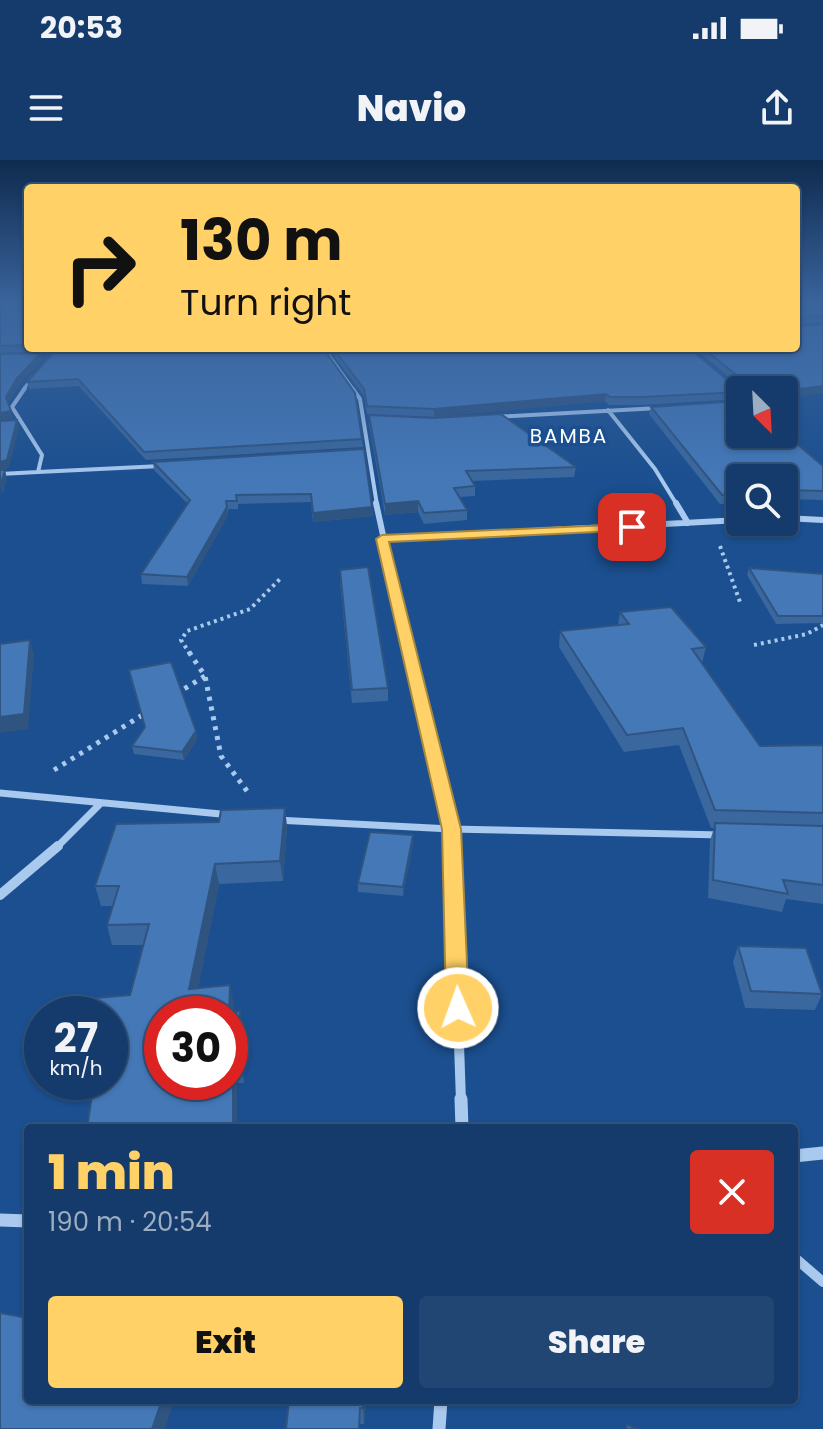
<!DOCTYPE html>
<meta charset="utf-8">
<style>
:root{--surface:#143b6b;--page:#214673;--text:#f1f3f6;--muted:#9dadc1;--line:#33557e;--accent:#ffd166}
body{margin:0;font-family:Poppins,sans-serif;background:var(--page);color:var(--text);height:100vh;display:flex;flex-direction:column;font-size:30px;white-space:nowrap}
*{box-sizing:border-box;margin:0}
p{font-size:26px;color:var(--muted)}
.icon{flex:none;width:44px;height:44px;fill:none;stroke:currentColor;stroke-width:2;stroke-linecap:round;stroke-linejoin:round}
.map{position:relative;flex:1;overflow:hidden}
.drawer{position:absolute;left:24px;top:964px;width:774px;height:280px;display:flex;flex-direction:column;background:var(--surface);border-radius:8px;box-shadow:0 2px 6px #0004,0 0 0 2px var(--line)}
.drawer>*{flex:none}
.hud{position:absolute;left:24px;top:24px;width:776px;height:168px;border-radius:8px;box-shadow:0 2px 6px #0004,0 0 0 2px var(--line);background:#ffd166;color:#111;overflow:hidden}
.needle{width:52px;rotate:156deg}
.tools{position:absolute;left:726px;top:216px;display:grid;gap:16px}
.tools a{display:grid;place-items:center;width:72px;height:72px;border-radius:8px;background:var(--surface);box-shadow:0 2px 6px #0004,0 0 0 2px var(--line);font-size:40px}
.speed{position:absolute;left:24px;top:836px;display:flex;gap:16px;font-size:40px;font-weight:700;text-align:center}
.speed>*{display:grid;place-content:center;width:104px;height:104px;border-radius:50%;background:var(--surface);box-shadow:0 2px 6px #0004,0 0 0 2px var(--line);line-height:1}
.speed small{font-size:20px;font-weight:400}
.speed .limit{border:12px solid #d22;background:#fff;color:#111}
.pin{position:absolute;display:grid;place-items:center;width:68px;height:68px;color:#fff;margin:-34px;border-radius:16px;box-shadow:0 4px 12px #0006}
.me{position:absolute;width:88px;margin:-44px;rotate:358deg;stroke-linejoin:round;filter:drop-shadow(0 0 6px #0008)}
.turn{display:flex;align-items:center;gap:28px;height:168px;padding:0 24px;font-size:36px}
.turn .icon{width:104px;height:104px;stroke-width:2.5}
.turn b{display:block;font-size:56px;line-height:68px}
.round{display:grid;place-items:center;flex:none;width:84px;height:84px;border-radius:8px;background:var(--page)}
.summary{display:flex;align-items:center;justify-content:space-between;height:136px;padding:0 24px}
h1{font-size:48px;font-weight:800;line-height:60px;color:var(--accent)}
.action{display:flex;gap:16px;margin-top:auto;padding:16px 24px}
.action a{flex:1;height:92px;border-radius:8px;background:var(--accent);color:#111;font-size:32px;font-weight:800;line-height:92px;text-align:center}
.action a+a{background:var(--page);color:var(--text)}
.status{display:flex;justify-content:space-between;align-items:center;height:56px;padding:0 40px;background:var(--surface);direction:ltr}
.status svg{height:22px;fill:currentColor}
header{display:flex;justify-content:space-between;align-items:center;height:104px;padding:0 24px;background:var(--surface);font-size:36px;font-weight:800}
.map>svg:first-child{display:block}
</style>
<div class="status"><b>20:53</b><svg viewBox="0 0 49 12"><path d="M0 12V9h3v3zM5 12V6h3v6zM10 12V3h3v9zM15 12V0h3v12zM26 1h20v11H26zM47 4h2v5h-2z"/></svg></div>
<header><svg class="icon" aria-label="menu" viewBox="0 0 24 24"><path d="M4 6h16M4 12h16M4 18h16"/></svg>Navio<svg class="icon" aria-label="share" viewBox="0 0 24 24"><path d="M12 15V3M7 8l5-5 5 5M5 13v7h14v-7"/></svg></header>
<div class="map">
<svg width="823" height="1269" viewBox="0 0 823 1269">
<rect width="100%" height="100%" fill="#1b4f8f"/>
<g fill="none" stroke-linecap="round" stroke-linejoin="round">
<!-- path-far1 -->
<path stroke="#a9c9ee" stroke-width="4" stroke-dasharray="3 4" stroke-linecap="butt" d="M 720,386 L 740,442
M 754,485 L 807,474 L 823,465
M 190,494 L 181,480 L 187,471 L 250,449 L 281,418"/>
<!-- path -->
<path stroke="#a9c9ee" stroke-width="5" stroke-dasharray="4 6" stroke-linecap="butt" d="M 189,492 L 205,516 L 221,596 L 247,631
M 176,534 L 205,516
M 54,610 L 144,554"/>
<!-- lane -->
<path stroke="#a9c9ee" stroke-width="10" d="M 794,1097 L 823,1122"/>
<!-- street-far5 -->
<path stroke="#a9c9ee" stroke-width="3" d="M 324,188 L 354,230
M 23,230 L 32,217"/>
<!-- street-far4 -->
<path stroke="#a9c9ee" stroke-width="4" d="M 25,228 L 12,247 L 42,295 L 38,312 L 161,306
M 352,228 L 360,239 L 377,345
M 608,250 L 655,309 L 677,345
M 493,257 L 659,248
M 0,314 L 38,312"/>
<!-- street-far3 -->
<path stroke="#a9c9ee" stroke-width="6" d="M 376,343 L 409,494
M 676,343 L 688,363
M 784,358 L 823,360
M 382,379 L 740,360"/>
<!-- street-far2 -->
<path stroke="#a9c9ee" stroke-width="7" d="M 409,492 L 451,669 L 452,688
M 0,633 L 231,655
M 276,660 L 451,669 L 722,675
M 56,688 L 100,644"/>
<!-- street-far1 -->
<path stroke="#a9c9ee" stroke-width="10" d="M 452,686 L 461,941
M 0,735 L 58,686"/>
<!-- street -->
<path stroke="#a9c9ee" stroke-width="13" d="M 461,939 L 462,968
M 794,996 L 823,993
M 0,1060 L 28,1061
M 439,1269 L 441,1240"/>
</g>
<!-- wall -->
<path fill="#3a679d" d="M 0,141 L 28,141 L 28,188 L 126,188 L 0,193 Z
M 796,141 L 823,141 L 823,162 L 796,164 Z
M 180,188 L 362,279 L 363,287 L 146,300 L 79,226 L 29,229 L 27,222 Z
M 328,188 L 689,188 L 738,229 L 743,229 L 694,188 L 796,188 L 823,233 L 740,230 L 740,239 L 642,245 L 609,245 L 605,241 L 434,257 L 367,254 L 364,236 Z
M 651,247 L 823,306 L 823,340 L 784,339 L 784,318 L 740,318 L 740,342 L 720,344 L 649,254 Z
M 369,255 L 576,307 L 574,317 L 472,321 L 475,326 L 475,336 L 460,337 L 467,350 L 467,360 L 424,364 L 418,352 L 385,355 L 369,264 Z
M 364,289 L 373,356 L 313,362 L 311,342 L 238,344 L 238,349 L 228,349 L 228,355 L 188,426 L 142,424 L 141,414 L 188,344 L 154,310 L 153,302 Z
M 749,408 L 823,414 L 823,463 L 776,464 L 747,415 Z
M 340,422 L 388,528 L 388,541 L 352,543 Z
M 620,452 L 706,487 L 702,503 L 760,586 L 823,585 L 823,744 L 786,739 L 782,752 L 708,738 L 710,681 L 714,668 L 711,668 L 679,585 L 624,592 L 559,487 L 560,471 L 618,465 Z
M 130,518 L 196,571 L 197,580 L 184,600 L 134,594 L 132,586 L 145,568 Z
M 285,648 L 287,668 L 283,721 L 219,724 L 198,828 L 234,845 L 234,852 L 244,871 L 244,923 L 237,923 L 130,835 L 144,785 L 112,785 L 107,765 L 113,746 L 101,746 L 95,726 L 219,662 Z
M 413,683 L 403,736 L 358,732 L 358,723 Z
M 738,786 L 822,834 L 815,850 L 745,848 L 733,802 Z
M 289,1240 L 366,1240 L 364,1264 L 361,1264 Z"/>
<!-- shaded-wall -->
<path fill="#305480" d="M 41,193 L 43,200 L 19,225 L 8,244 L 6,237 L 17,218 Z
M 823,226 L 823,233 L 784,239 L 784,231 Z
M 606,234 L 605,241 L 434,257 L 434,249 Z
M 11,251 L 13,258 L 0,261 L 0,253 Z
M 17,260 L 19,268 L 9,308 L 0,311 L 0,302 Z
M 5,310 L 7,319 L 3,335 L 0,327 Z
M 418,341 L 418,352 L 385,355 L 385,344 Z
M 227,347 L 228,355 L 188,426 L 187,417 Z
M 372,347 L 373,356 L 313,362 L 313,353 Z
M 30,480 L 34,495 L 28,569 L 0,573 L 0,557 Z
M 196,571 L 197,580 L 184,600 L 182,592 Z
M 285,648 L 287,668 L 283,721 L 280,701 Z
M 413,675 L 413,683 L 403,736 L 403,727 Z
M 215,704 L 219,724 L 194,849 L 189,829 Z
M 230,825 L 234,845 L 233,873 L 229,854 Z
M 240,851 L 244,871 L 244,923 L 240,903 Z
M 233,903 L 237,923 L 237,968 L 233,968 Z
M 162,1240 L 174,1240 L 165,1269 L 152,1269 Z
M 363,1240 L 366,1240 L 364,1264 L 363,1248 Z"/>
<!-- building -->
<path fill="#4478b7" stroke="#305480" stroke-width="2" fill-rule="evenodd" d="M 0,141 L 28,141 L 28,185 L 0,186 Z
M 796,141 L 823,141 L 823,156 L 797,157 L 796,158 Z
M 796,164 L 798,166 L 823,165 L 823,226 L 784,231 L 784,230 L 740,230 L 740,232 L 643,237 L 610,237 L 606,234 L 434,249 L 367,246 L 364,229 L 333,188 L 689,188 L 738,229 L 746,228 L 745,222 L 703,188 L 796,188 Z
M 180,188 L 323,188 L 355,233 L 362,279 L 144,292 L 78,219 L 27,222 L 53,193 Z
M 41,193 L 17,218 L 6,237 L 11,251 L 0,253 L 0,194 Z
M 740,241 L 740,274 L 784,273 L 823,306 L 823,331 L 784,330 L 784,318 L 740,318 L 740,333 L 722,335 L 651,247 Z
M 501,254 L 576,307 L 466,311 L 475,326 L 454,328 L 467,350 L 424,353 L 418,341 L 385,344 L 369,255 L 434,258 Z
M 17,260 L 7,300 L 0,302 L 0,261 Z
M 364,289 L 372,347 L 313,353 L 311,334 L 236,335 L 237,341 L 226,341 L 227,347 L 187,417 L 141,414 L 190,340 L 153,302 Z
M 0,310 L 5,310 L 0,327 Z
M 368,407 L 388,528 L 352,530 L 340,410 Z
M 749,408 L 823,414 L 823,456 L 778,456 Z
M 671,447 L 706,487 L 692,489 L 760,586 L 823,585 L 823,653 L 715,650 L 683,568 L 627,575 L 560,471 L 629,464 L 620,452 Z
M 30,480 L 24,554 L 0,557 L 0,484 Z
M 171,502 L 196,571 L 182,592 L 132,586 L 145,567 L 129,510 Z
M 285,648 L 280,701 L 215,704 L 189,829 L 230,825 L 229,853 L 240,851 L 240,903 L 233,903 L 233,968 L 87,968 L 94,922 L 110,922 L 110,854 L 94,854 L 96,838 L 130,835 L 149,764 L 107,765 L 119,726 L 95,726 L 116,664 L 219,662 L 221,650 ZM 162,854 L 230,854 L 230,922 L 162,922 Z
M 715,663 L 823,666 L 823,725 L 783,720 L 788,734 L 713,720 Z
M 370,672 L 413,675 L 403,727 L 358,723 Z
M 738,786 L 806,788 L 822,834 L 751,831 Z
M 0,1153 L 28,1158 L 28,1240 L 162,1240 L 152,1269 L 0,1269 Z
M 289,1240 L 363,1240 L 363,1248 L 360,1248 L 359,1269 L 286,1269 Z
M 627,1265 L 638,1269 L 626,1269 Z"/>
<!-- sky -->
<linearGradient id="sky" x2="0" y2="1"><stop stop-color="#0f2b4f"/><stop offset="0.44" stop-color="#39639b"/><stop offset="1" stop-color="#39639b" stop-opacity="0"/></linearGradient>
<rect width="823" height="319" fill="url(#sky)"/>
<!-- route -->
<path fill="#ffd166" stroke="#a68842" stroke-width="2" d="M 632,364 L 637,365 L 637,370 L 389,382 L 461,669 L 469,848 L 466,855 L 458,857 L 449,855 L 446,848 L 442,669 L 376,379 L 382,375 Z"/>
<g text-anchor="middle" stroke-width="7" stroke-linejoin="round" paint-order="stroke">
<!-- far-quarter labels -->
<g font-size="20" letter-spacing="2" fill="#fff" stroke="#1b4f8f">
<text x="569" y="283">BAMBA</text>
</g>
</g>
</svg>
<div class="tools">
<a><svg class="needle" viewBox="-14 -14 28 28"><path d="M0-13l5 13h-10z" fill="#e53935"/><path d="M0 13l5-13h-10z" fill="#9dadc1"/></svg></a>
<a><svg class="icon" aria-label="search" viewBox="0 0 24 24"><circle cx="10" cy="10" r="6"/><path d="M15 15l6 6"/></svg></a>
</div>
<div class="speed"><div>27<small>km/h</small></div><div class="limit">30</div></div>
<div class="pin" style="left:632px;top:367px;background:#d93025"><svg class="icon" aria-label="arrive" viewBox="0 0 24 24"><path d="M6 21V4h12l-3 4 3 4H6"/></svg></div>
<svg class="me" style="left:458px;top:848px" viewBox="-20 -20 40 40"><circle r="17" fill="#ffd166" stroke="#fff" stroke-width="3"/><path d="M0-11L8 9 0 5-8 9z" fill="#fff"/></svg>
<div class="hud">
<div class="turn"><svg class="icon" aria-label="right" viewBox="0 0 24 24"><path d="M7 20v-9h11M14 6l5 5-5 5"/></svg><div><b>130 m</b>Turn right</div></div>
</div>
<section class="drawer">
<div class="summary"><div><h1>1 min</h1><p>190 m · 20:54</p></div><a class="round" style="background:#d93025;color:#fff"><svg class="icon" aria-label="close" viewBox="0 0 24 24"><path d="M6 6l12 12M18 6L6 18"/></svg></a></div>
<div class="action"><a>Exit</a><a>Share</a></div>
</section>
</div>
